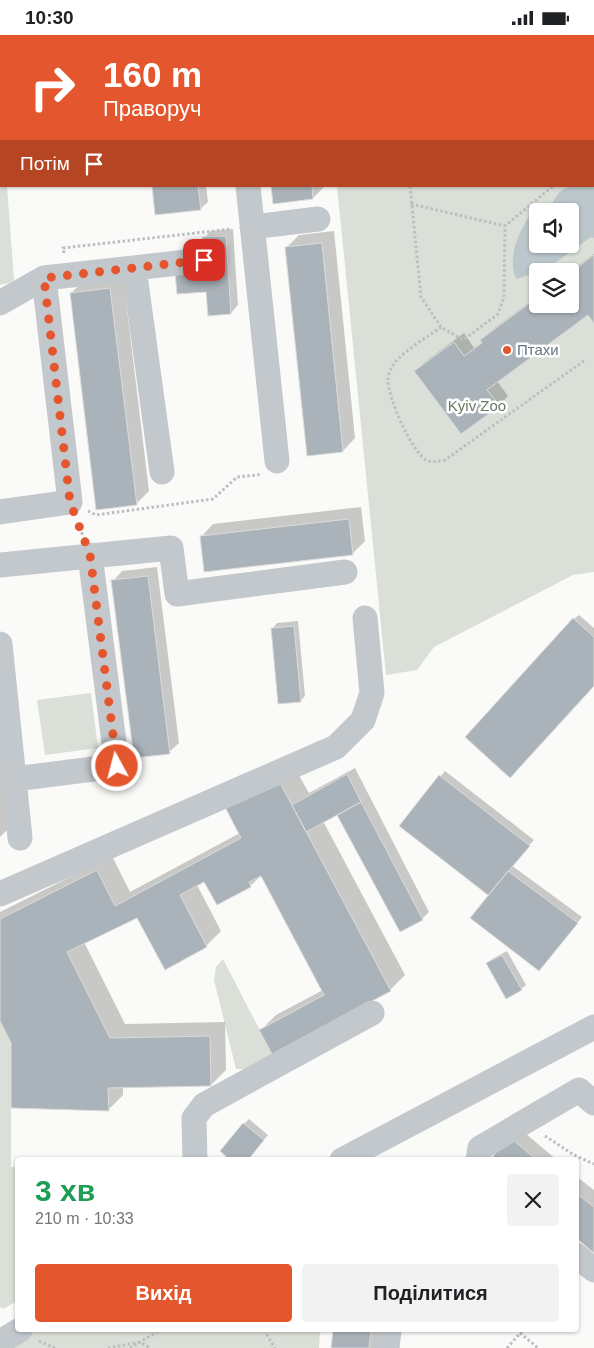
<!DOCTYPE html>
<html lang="uk">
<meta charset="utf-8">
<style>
:root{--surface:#fff;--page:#f2f2f2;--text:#202124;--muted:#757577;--accent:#e4572e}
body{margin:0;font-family:Arial,sans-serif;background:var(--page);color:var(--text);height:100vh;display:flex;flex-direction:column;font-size:19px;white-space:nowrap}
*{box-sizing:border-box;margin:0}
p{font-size:16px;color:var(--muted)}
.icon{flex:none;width:28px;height:28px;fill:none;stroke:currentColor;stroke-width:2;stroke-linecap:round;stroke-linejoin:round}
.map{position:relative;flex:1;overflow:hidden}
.panel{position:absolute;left:15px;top:1122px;width:564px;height:175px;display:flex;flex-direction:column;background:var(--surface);border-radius:5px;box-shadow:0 1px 4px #0004}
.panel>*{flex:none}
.banner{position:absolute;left:0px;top:0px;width:595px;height:152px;box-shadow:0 1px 4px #0004;background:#e4572e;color:#fff;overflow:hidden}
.buttons{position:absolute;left:529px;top:168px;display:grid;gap:10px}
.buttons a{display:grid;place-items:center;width:50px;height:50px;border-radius:5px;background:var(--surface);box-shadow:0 1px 4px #0004;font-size:25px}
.pin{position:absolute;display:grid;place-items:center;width:42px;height:42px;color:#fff;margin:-21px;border-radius:10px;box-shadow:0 2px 8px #0006}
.me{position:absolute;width:55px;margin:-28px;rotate:353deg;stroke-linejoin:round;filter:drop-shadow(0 0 4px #0008)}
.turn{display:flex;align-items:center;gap:18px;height:105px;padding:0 20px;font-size:22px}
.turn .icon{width:65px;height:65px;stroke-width:2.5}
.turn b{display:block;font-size:35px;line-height:42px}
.then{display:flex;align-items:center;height:48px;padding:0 20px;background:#0003;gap:10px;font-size:19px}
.round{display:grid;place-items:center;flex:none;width:52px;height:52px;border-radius:5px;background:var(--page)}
.head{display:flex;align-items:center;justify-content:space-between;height:85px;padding:0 20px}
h1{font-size:30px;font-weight:700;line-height:38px;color:#1e9e55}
.primary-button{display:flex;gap:10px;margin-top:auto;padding:10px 20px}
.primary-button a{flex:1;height:58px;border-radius:5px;background:var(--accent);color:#fff;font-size:20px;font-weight:700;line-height:58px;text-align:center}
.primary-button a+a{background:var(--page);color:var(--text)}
.status{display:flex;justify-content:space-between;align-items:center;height:35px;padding:0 25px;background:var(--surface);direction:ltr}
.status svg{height:14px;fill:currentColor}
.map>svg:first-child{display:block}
</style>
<div class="status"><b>10:30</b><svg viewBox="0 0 49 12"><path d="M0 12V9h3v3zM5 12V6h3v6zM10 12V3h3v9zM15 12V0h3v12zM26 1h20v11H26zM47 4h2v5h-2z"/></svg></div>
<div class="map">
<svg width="594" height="1313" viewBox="0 0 594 1313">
<rect width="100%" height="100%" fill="#fafaf8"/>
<!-- green -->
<path fill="#dadfd7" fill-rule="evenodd" d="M 322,0 L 594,0 L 594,537 L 573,540 L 434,612 L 417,635 L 386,640 L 337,151 L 594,151 L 594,1 L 322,1 ZM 538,176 L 570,176 L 570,209 L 538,209 ZM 538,236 L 570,236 L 570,269 L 538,269 Z
M 0,47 L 1,65 L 1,151 L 7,151 L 14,245 L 9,248 L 0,250 Z
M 91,658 L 98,713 L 45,720 L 37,665 Z
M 223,924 L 272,1019 L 244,1034 L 236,1034 L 214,945 L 216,932 Z
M 0,986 L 11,1008 L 11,1132 L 18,1132 L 17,1266 L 3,1274 L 0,1272 Z
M 34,1295 L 320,1295 L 319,1313 L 1,1313 Z"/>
<!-- water -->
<path fill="#bbc7cb" d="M 594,140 L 594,203 L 591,202 L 548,233 L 517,244 C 510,236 513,214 517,205 C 520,196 525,188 530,180 L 537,179 L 538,209 L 570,209 L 570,176 L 548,176 C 562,149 564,151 594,151 Z"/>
<!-- shadow -->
<path fill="#0003" d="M 0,0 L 6,0 L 6,1 L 1,1 L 1,6 L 0,8 Z
M 79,0 L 109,0 L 109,1 L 79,1 Z
M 257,0 L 309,0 L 309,1 L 257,1 Z
M 153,151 L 206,151 L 208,167 L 200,174 Z
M 273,151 L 325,151 L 313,163 Z
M 233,194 L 238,270 L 231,278 L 207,256 L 204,203 L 211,196 Z
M 334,196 L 355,403 L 343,416 L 287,212 L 299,200 Z
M 594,219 L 594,287 L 588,279 L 497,346 L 508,361 L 499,370 L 416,336 L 425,327 L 464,298 L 474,313 L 483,307 L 481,305 L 491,296 L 538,261 L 538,269 L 570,269 L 570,237 Z
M 123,241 L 149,456 L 136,469 L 71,258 L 84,246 Z
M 361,472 L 365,506 L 352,519 L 201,502 L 213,489 Z
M 157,532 L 179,708 L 169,717 L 113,546 L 122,536 Z
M 579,580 L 594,593 L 594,650 L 574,584 Z
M 298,586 L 305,661 L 300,666 L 273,593 L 277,588 Z
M 0,718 L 9,793 L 0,802 Z
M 293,730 L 309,758 L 355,733 L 429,877 L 422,884 L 337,778 L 323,786 L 405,940 L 390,955 L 261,995 L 276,980 L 323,955 L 262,840 L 250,851 L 205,845 L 197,850 L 221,896 L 206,911 L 138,881 L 84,907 L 125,989 L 225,987 L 226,1035 L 211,1050 L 123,1051 L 123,1060 L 108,1075 L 12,1008 L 0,984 L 0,877 L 112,821 L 130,857 L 240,798 Z
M 445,736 L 534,805 L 511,830 L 582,882 L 544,930 L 489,860 L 401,791 Z
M 507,916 L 526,950 L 521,954 L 487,929 L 492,924 Z
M 249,1084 L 268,1100 L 247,1125 L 232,1125 L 244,1089 Z
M 519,1093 L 557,1125 L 491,1125 Z
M 576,1141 L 594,1155 L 594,1216 L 576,1201 Z
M 334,1295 L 382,1295 L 380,1313 L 333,1313 Z"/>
<!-- building -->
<path fill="#aab3b9" stroke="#dcdcda" d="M 152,151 L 198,151 L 201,175 L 155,180 Z
M 271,151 L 312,151 L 313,164 L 273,169 Z
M 226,201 L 231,279 L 208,281 L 206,257 L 177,259 L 175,238 L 205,236 L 202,202 Z
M 322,208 L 343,417 L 307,421 L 285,212 Z
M 594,220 L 594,289 L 588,280 L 487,355 L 500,371 L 461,399 L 414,336 L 454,307 L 464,321 L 482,308 L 480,305 L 538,262 L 538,269 L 570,269 L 570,238 Z
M 110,253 L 137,470 L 96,475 L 70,258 Z
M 349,484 L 353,520 L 204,537 L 200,501 Z
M 148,541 L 170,719 L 134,723 L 111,545 Z
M 573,583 L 594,602 L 594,651 L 510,743 L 465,702 Z
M 294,591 L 301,667 L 278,669 L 271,593 Z
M 347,739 L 361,767 L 306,797 L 292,770 Z
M 439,740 L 530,811 L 488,860 L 399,791 Z
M 278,744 L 391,956 L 272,1019 L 259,995 L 324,960 L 261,841 L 249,847 L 251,852 L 217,870 L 204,847 L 180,860 L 207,912 L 165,935 L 137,883 L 67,917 L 110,1003 L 210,1001 L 211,1051 L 108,1053 L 109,1076 L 11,1073 L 11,1008 L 0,986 L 0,884 L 97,835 L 115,871 L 241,803 L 225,772 Z
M 361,767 L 423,885 L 400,897 L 337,780 Z
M 508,836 L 578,888 L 539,936 L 470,883 Z
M 502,920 L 522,955 L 506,964 L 486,928 Z
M 243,1088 L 264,1105 L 248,1125 L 230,1125 L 220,1116 Z
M 509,1102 L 537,1125 L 490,1125 Z
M 576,1158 L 594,1172 L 594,1218 L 576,1203 Z
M 333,1295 L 371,1295 L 369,1313 L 331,1313 Z"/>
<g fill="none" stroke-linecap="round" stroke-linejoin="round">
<!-- path -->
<path stroke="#bbbfc2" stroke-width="3" stroke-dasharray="2.5 2.5" stroke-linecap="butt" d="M 395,0 L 395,1
M 410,1 L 412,0
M 410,151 L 421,262 L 441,292 L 463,305 L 498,279 L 504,262 L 505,191 L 553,151
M 411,169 L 505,191
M 64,218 L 63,213 L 231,194
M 441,292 C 429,301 395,321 391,334 C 389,337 388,342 388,345 C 388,363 411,415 426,425 C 432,428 438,426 445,425 L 585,325
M 88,476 L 96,480 L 213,464 L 237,442 L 258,440 L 260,438
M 78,488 L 83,501
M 545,1101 L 574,1120 L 594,1129
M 264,1295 L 275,1313
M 520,1298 L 538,1313
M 39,1306 L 55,1313
M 108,1313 L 140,1307 L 150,1313
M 130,1313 L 160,1295
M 507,1313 L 523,1295"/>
<!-- minor -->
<path stroke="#c3c8cc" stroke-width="25" d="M 232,0 L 232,1
M 248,151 L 277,426
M 252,192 L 318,184
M 134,233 L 204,225
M 0,268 L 44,243 L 134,233 L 162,437
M 0,477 L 70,467 L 44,243
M 0,530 L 171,513 L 177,559 L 345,537
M 0,609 L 14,744 L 117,731 L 90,520
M 14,744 L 20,803
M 0,859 L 336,712 L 363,685 L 372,658 L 365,583
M 195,1125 L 194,1083 L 204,1070 L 372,978
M 342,1125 L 594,992
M 478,1125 L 480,1113 L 579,1055 L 594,1068
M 576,1220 L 594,1235
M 0,1307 L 20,1295
M 387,1313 L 389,1295"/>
</g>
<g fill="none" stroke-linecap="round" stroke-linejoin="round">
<!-- route -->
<path stroke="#e4572e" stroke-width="9" stroke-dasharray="0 16.2" d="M 117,731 L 90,520 L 70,467 L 44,243 L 204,225"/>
</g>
<!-- markers -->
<circle fill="#e4572e" stroke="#fff" stroke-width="2" cx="507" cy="315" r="5"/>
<g text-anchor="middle" stroke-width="5" stroke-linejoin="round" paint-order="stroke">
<!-- poi labels -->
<g font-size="15" fill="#657683" stroke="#fff" text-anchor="start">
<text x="517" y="320">Птахи</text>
</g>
<!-- park labels -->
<g font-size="15" fill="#687a64" stroke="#fff">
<text x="477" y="376">Kyiv Zoo</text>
</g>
</g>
</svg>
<div class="buttons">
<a><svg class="icon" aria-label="sound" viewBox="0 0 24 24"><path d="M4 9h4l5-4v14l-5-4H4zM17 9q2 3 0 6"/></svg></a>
<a><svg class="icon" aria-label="layers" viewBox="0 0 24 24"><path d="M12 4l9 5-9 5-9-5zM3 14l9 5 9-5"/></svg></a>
</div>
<div class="pin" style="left:204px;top:225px;background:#d93025"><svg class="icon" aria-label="arrive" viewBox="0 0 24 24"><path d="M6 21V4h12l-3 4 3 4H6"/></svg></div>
<svg class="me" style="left:117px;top:731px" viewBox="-20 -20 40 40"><circle r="17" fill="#e4572e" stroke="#fff" stroke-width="3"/><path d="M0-11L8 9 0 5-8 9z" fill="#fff"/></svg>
<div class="banner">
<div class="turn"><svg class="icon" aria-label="right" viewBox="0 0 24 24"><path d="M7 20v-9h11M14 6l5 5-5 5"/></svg><div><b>160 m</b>Праворуч</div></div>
<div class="then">Потім<svg class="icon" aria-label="arrive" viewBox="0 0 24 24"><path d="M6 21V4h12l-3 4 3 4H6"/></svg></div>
</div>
<section class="panel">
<div class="head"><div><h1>3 хв</h1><p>210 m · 10:33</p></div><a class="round"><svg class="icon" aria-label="close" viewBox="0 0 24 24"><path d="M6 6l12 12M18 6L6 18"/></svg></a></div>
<div class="primary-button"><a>Вихід</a><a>Поділитися</a></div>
</section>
</div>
